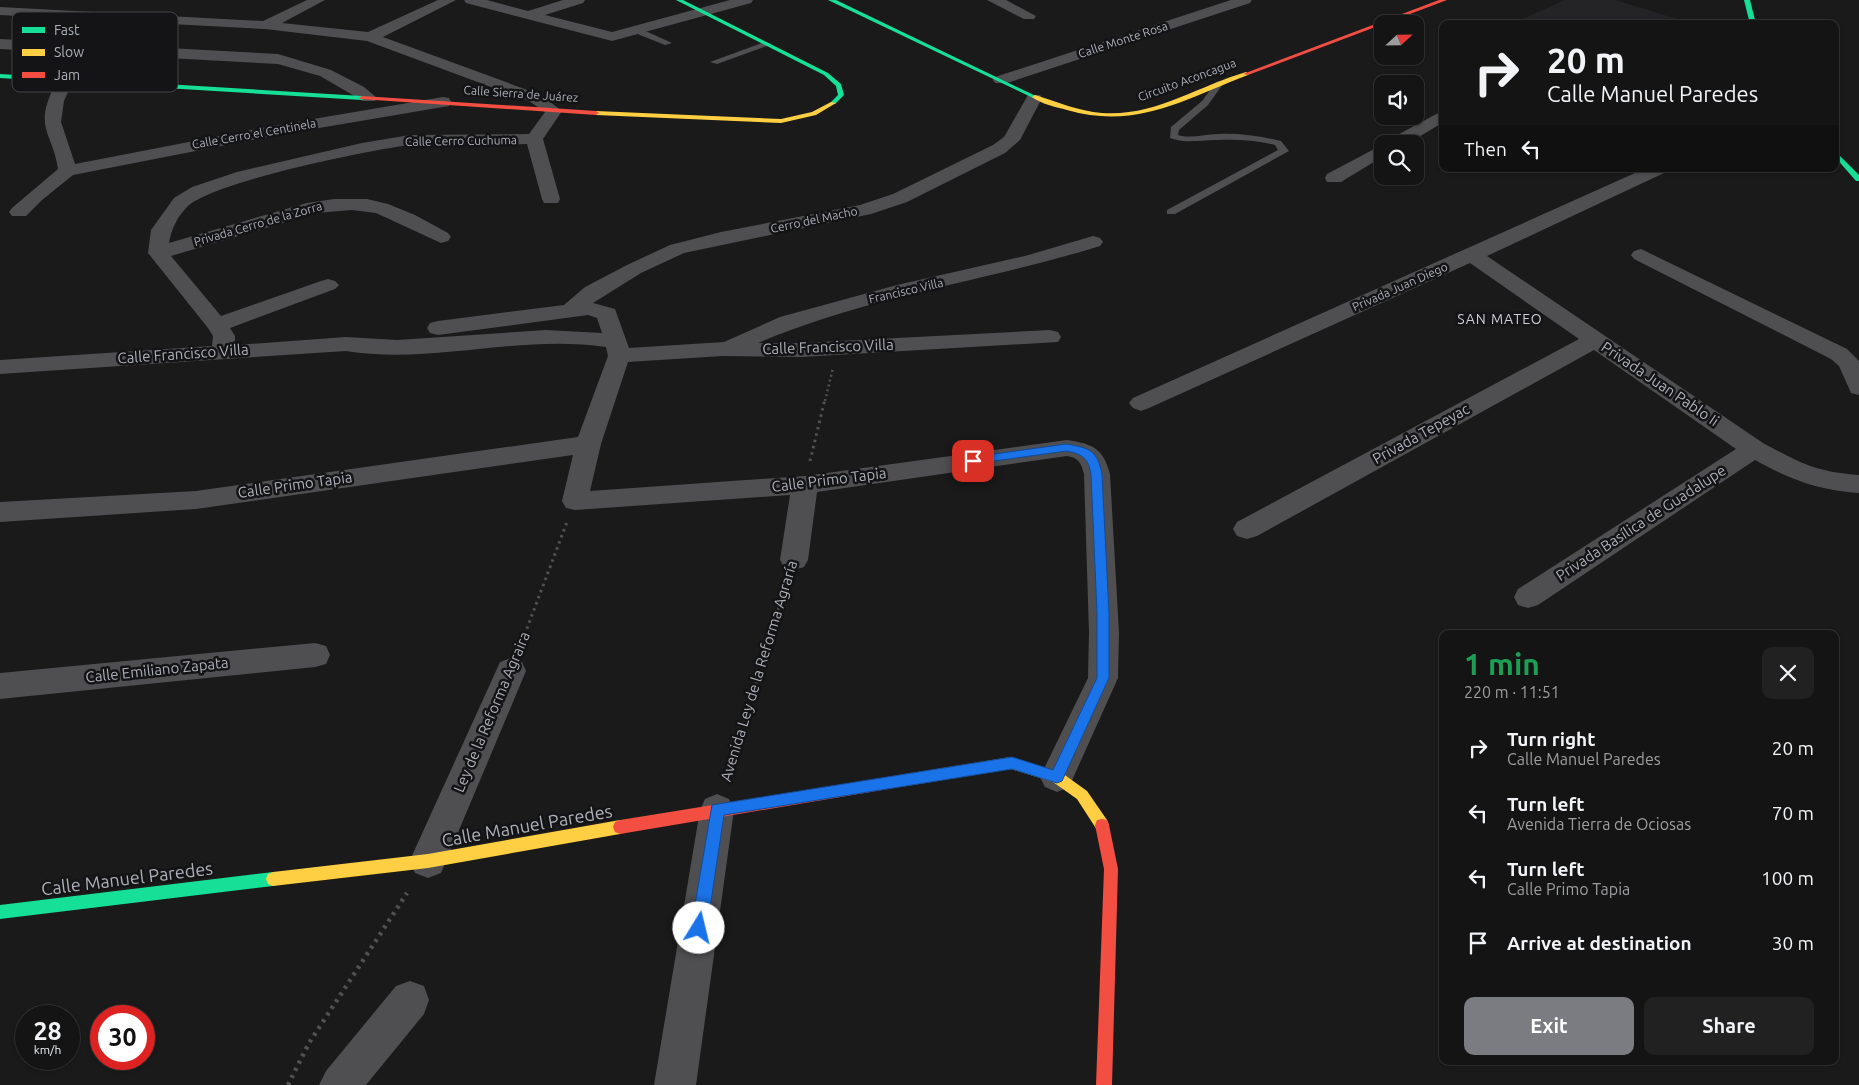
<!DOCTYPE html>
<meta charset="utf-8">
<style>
:root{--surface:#141414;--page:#212122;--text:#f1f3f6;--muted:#9d9ea0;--line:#333334;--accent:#7a7c81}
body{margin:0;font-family:Ubuntu,sans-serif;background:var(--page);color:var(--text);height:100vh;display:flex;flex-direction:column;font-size:19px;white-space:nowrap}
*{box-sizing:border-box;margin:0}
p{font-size:16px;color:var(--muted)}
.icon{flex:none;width:28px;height:28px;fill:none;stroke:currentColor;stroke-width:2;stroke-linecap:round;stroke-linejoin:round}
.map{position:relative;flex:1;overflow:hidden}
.drawer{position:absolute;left:1439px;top:630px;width:400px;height:435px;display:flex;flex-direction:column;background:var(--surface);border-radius:10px;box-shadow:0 1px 4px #0004,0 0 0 1px var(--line)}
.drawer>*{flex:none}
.top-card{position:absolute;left:1439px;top:20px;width:400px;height:152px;border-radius:10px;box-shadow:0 1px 4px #0004,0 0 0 1px var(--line);background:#141414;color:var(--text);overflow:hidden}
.needle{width:32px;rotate:68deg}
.tools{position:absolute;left:1374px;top:15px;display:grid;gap:10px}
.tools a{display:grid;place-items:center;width:50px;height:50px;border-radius:10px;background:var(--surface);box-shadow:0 1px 4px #0004,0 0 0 1px var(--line);font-size:25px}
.speed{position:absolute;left:15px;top:1005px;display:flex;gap:10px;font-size:25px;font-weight:700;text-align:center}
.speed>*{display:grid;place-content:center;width:65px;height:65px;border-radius:50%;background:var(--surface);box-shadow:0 1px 4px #0004,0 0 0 1px var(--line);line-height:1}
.speed small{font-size:12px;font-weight:400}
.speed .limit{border:8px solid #d22;background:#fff;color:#111}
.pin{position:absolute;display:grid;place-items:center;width:42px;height:42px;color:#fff;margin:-21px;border-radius:10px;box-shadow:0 2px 8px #0006}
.me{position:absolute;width:55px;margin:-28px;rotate:9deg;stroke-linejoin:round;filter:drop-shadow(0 0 4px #0008)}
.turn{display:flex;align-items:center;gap:18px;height:105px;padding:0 25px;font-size:22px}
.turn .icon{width:65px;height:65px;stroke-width:2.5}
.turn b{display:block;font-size:35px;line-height:42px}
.then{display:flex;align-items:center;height:48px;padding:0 25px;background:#0003;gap:10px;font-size:19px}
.round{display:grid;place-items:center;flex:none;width:52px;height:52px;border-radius:10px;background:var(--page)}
.summary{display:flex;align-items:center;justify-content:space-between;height:85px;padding:0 25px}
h1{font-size:30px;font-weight:700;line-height:38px;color:#1e9e55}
.action{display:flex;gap:10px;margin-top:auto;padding:10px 25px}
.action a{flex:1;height:58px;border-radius:10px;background:var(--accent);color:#fff;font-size:20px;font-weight:700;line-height:58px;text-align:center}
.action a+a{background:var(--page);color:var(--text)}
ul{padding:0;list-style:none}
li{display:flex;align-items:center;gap:15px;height:65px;padding:0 25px}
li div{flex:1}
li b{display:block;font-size:19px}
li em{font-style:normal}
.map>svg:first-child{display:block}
</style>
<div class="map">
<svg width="1859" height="1085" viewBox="0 0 1859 1085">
<rect width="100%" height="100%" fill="#1a1a1a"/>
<!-- built -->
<path fill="#242427" d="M 1565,0 L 1615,0 L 1680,20 L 1673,24 L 1511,24 Z"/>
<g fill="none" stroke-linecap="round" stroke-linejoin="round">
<!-- path-far2 -->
<path stroke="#505153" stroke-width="2.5" stroke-dasharray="2 3" stroke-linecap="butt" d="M 825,401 L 833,368"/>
<!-- path-far1 -->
<path stroke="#505153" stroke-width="3" stroke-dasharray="2.5 4" stroke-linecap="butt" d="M 810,461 L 825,399
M 520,647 L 567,522
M 752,697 L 787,581"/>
<!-- path -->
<path stroke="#505153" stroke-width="4.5" stroke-dasharray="3 5" stroke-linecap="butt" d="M 727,778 L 752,696
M 288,1085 L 309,1043 L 407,893"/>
<!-- lane -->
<path fill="#4f4f52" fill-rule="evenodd" d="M 635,29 L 641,29 L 672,43 L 665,45 L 635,33 Z
M 765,42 L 772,44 L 717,64 L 710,62 Z
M 1219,81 L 1223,84 L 1208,105 L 1179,130 L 1178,135 C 1191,139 1205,134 1218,134 C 1239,133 1260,136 1281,141 L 1289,151 L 1175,214 L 1167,214 L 1167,210 L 1278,150 L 1275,145 C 1256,140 1236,139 1216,140 C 1200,140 1186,144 1170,138 L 1171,127 L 1202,101 L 1216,82 Z"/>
<!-- street -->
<path fill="#4f4f52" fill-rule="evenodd" d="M 307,0 L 325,0 L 282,23 L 368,32 L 438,0 L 456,0 L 383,37 L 541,95 L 562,111 L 543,139 L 560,199 L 558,203 L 544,203 L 542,199 L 527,144 C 488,145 447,141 409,145 C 370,150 211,182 187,207 C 177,217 171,230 169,243 L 307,203 L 334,199 L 367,199 L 388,204 L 415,215 L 448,233 L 451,237 L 448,241 L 441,243 L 376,213 L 352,210 L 316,213 L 171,256 L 221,316 L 321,281 L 328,279 L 335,281 L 339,285 L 335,289 L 230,328 L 235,336 L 235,345 L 346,337 L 397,340 L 546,330 L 602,333 L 597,318 L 588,315 L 438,335 L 430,333 L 427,328 L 430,323 L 438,321 L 564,305 L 585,287 L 627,265 L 670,245 L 721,232 L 860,205 L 893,194 L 993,145 L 1004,137 L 1028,95 L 1040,95 L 1042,98 L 1020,140 L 1005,153 L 907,202 L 871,214 L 684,253 L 641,273 L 593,303 L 615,309 L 629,348 L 724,342 L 780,317 L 897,285 L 1025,256 L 1093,236 L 1100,238 L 1103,242 L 1100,246 C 987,281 867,296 758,343 L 801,343 L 1050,330 L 1058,332 L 1061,337 L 1058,342 L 801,357 L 722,356 L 628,362 L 601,444 L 590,491 L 805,476 L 1067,440 C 1093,444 1103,448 1110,474 L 1119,633 L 1118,678 L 1069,787 L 1057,792 L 1045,787 L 1040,777 L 1088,678 L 1089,633 L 1084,474 C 1081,463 1079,458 1067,456 L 817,492 L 808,560 L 804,567 L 794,570 L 784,567 L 780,560 L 790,495 L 575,510 L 566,508 L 562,501 L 573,455 L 196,509 L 0,522 L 0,502 L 196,491 L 578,437 L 608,356 L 606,347 C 519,334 431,365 346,351 L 0,374 L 0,360 L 212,346 L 213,336 L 208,328 L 148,253 L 151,230 L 174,198 L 192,187 L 237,172 L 362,143 L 410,135 L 529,134 L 545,112 L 529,101 L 367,41 L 265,29 L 0,15 L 0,7 L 263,21 Z
M 464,0 L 487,0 L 528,11 L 563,0 L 585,0 L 583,3 L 545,15 L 612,32 L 730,0 L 753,0 L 751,3 L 612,41 L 466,3 Z
M 987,0 L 1006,0 L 1036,16 L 1034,19 L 1024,19 Z
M 1231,0 L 1252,0 L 1250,3 L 1007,83 L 995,83 L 993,80 L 995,77 Z
M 0,39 L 278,54 L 331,70 L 364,87 L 377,98 L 375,101 L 363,101 L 320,76 L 278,64 L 0,49 Z
M 65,75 L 73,80 L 64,101 L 61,122 L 75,164 L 272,126 L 443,97 L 449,98 L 451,102 L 449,106 L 443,107 L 272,136 L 73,175 L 42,200 L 26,216 L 12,216 L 9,212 L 12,208 L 58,169 C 53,134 34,128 53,89 C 56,82 57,77 65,75 Z
M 1442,111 L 1442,123 L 1407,144 L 1385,144 L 1388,140 Z
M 1382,145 L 1382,157 L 1341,182 L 1327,182 L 1325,178 L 1327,174 Z
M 1644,169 L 1667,169 L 1664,173 L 1487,256 L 1763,443 C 1800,463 1816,472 1859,475 L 1859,493 C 1818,490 1791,480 1755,460 L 1538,605 L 1528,608 L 1518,605 L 1514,597 L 1518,589 L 1736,449 L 1594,350 L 1257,536 L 1247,539 L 1237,536 L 1233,529 L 1237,522 L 1579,339 L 1470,263 L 1149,408 L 1141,411 L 1133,408 L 1129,403 L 1133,398 Z
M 1641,249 L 1847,349 L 1859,361 L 1859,395 L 1851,393 L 1839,366 L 1831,359 L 1634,259 L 1631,255 L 1634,251 Z
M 315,643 L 326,646 L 330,655 L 326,664 L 315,667 L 0,699 L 0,673 Z
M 511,658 L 522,662 L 526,671 L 441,873 L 428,878 L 415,873 L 410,861 L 415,849 L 496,671 L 500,662 Z
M 717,794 L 729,799 L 734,810 L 696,1085 L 654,1085 L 700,810 L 705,799 Z
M 410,981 L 424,986 L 429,1000 L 424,1014 L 366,1085 L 319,1085 L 326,1071 L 396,986 Z"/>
<!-- fast -->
<path fill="#16e098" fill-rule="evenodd" d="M 676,0 L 683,0 L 828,73 L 841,84 L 844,95 L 835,104 L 831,104 L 831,102 L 838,95 L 836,86 L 824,75 Z
M 828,0 L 836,0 L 1038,97 L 1033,98 Z
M 1744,0 L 1750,0 L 1756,24 L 1750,24 Z
M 0,74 L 362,96 L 365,98 L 362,100 L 0,78 Z
M 1835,151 L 1859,175 L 1859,181 L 1856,181 L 1835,157 Z
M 273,872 L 278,874 L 280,879 L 278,884 L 273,886 L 0,919 L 0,905 Z"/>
<!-- slow -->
<path fill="#ffcf43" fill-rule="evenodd" d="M 1246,72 L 1249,74 L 1248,75 C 1185,99 1137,130 1067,110 C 1056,107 1041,104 1032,97 L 1035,95 C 1058,102 1078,111 1102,113 C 1154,117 1198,86 1246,72 Z
M 831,102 L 836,103 L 816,115 L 781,123 L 596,115 L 593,113 L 596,111 L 781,119 L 812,112 Z
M 1011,757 L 1062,773 L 1087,791 L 1107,820 L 1109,825 L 1107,830 L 1102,831 L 1097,830 L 1077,799 L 1053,782 L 1011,769 L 900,787 L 895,785 L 893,781 L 895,777 L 900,775 Z
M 620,820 L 625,822 L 627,827 L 625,832 L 620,834 L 428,868 L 273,886 L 268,884 L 266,879 L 268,874 L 273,872 L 428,854 Z"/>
<!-- jam -->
<path fill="#f24e42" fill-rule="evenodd" d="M 1439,0 L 1447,0 L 1248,75 L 1243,74 Z
M 362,96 L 596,111 L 599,113 L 596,115 L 360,99 L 359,98 Z
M 900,775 L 905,777 L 907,781 L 905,785 L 900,787 L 620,834 L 615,832 L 613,827 L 615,822 L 620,820 Z
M 1102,819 L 1107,820 L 1109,825 L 1118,869 L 1112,1085 L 1096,1085 L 1104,869 L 1095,825 L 1097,820 Z"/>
</g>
<!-- route -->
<path fill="#1a73e8" stroke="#114b97" d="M 1066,444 C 1090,448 1097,450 1102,474 L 1109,613 L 1109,678 L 1062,781 L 1057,783 L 1012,769 L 724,815 L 707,928 L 704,933 L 699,935 L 694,933 L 691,928 L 712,805 L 1012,757 L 1053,770 L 1097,678 L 1097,613 L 1091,474 C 1088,458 1083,454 1066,451 L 973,464 L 968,461 L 973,457 Z"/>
<g text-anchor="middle" stroke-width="5" stroke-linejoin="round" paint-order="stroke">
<!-- far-street labels -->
<g font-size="12" fill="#adb0b9" stroke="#141416">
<text transform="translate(1123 40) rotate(-18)" y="4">Calle Monte Rosa</text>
<text transform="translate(1187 80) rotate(-20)" y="4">Circuito Aconcagua</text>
<text transform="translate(521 94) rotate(4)" y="4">Calle Sierra de Juárez</text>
<text transform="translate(254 134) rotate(-10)" y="4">Calle Cerro el Centinela</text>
<text transform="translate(461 141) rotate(-1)" y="4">Calle Cerro Cuchuma</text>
<text transform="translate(814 220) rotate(-12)" y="4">Cerro del Macho</text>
<text transform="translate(258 224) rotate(-16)" y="4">Privada Cerro de la Zorra</text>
<text transform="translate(1400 287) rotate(-24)" y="4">Privada Juan Diego</text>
<text transform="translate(906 291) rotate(-13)" y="4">Francisco Villa</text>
</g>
<!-- far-neighbourhood labels -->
<g font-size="14" letter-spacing="1" fill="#cdcfd5" stroke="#141416">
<text x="1500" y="324">SAN MATEO</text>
</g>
<!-- street labels -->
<g font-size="15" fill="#adb0b9" stroke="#141416">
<text transform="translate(828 347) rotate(-2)" y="5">Calle Francisco Villa</text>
<text transform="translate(183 354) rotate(-4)" y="5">Calle Francisco Villa</text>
<text transform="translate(1660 384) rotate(34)" y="5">Privada Juan Pablo Ii</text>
<text transform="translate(1421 434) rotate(-29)" y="5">Privada Tepeyac</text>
<text transform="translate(829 480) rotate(-7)" y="5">Calle Primo Tapia</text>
<text transform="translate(295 485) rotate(-8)" y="5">Calle Primo Tapia</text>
<text transform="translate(1641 523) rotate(-33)" y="5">Privada Basílica de Guadalupe</text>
<text transform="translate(157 670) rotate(-6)" y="5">Calle Emiliano Zapata</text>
<text transform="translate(759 671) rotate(-73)" y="5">Avenida Ley de la Reforma Agraría</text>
<text transform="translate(492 712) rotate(-67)" y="5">Ley de la Reforma Agraira</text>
</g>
<!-- near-street labels -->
<g font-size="18" fill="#adb0b9" stroke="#141416">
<text transform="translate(527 826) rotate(-10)" y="6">Calle Manuel Paredes</text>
<text transform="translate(127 879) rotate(-7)" y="6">Calle Manuel Paredes</text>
</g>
</g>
<!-- legend -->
<rect x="12" y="12" width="166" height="80" rx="8" fill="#141416" stroke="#424347" stroke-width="1"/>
<rect x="22" y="27" width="23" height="6" fill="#16e098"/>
<rect x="22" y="49" width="23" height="7" fill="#ffcf43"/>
<rect x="22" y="72" width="23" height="6" fill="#f24e42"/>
<g font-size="14" fill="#adb0b9">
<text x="54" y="35">Fast</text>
<text x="54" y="57">Slow</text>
<text x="54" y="80">Jam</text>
</g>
</svg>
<div class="tools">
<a><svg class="needle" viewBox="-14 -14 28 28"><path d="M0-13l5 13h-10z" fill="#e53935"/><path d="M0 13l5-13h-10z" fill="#9d9ea0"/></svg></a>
<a><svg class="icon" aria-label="sound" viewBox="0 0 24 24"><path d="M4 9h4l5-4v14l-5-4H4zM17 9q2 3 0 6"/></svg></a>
<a><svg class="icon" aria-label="search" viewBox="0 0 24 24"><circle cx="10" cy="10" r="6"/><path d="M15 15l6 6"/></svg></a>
</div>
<div class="speed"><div>28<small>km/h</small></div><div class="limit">30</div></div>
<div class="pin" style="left:973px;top:461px;background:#d93025"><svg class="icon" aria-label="arrive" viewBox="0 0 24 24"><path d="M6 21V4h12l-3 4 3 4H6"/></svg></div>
<svg class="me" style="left:699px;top:928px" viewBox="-20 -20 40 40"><circle r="19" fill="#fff"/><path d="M0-13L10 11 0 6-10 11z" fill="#1a73e8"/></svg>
<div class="top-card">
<div class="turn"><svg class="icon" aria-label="right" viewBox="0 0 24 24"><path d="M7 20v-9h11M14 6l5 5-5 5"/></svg><div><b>20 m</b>Calle Manuel Paredes</div></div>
<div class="then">Then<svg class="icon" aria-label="left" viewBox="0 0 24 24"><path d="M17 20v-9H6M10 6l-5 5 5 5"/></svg></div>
</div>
<section class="drawer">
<div class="summary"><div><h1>1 min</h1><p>220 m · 11:51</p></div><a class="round"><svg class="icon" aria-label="close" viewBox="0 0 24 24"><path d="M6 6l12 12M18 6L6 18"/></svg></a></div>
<ul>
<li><svg class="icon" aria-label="right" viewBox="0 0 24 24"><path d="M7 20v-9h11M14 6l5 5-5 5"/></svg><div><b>Turn right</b><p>Calle Manuel Paredes</p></div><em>20 m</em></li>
<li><svg class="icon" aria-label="left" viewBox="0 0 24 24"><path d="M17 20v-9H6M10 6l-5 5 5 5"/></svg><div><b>Turn left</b><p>Avenida Tierra de Ociosas</p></div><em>70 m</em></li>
<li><svg class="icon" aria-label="left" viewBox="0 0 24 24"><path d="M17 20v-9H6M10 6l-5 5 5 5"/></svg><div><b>Turn left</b><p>Calle Primo Tapia</p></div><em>100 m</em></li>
<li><svg class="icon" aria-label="arrive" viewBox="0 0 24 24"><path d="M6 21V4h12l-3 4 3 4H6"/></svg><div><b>Arrive at destination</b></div><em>30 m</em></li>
</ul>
<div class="action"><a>Exit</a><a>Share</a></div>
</section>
</div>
